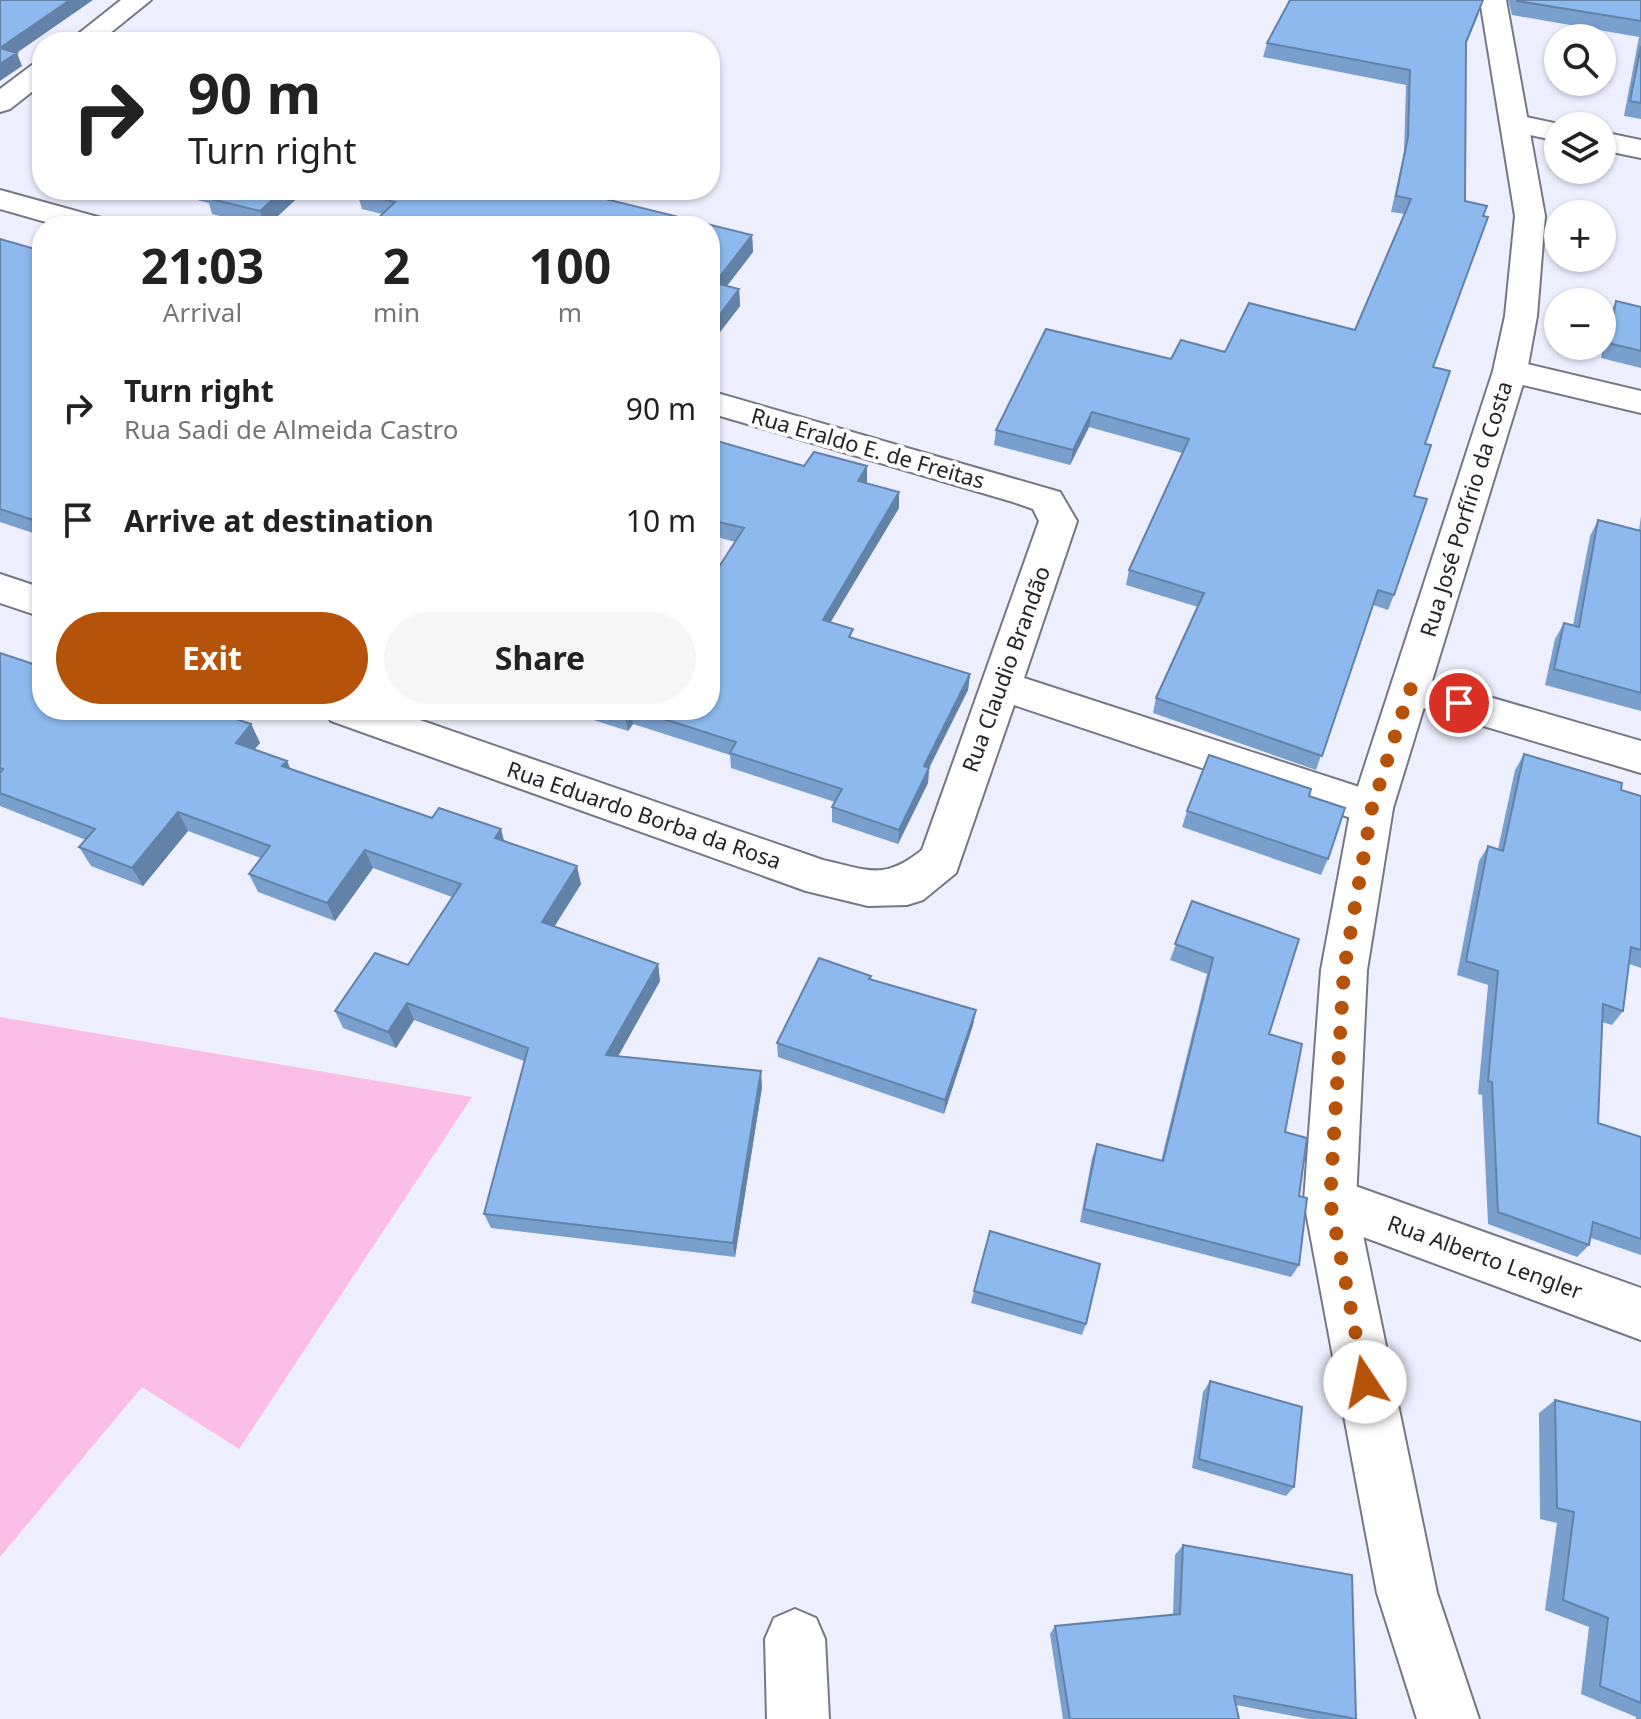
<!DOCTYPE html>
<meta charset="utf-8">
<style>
:root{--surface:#fff;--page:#f6f6f6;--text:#222;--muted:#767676;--accent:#b45309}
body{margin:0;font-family:"Noto Sans",sans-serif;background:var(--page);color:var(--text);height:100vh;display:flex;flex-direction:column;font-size:30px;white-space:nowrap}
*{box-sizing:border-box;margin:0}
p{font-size:26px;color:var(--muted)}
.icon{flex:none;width:44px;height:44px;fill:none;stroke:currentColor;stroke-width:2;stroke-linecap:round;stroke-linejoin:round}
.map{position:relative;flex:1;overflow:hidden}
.details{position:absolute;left:32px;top:216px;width:688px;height:504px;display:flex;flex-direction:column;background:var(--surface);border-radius:32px;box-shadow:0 2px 6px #0004}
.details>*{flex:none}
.hud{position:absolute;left:32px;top:32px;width:688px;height:168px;border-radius:32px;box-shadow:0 2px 6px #0004;background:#fff;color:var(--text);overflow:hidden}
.controls{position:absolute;left:1544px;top:24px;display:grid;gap:16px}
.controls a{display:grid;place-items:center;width:72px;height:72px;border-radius:50%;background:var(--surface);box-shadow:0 2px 6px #0004;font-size:40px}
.pin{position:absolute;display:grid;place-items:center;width:68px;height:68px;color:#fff;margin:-34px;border:4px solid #fff;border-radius:50%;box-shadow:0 2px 8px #0007}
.me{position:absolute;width:88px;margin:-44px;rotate:349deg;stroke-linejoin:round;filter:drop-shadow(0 0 6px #0008)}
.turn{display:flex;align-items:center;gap:28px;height:168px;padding:0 24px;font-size:36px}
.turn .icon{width:104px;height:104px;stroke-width:2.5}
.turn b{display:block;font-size:56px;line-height:68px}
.eta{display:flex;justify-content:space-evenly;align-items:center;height:136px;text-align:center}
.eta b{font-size:48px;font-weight:700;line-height:56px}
.primary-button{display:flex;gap:16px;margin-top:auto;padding:16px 24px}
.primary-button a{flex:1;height:92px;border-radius:48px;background:var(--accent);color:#fff;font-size:32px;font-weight:700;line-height:92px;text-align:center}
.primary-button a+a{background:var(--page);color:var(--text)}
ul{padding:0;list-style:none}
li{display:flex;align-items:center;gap:24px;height:112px;padding:0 24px}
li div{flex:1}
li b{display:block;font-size:30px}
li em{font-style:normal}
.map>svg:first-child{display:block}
</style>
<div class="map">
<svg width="1641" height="1719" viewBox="0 0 1641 1719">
<rect width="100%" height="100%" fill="#eeeffe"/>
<!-- green -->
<path fill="#fbbee6" d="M 0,1017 L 472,1097 L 239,1449 L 142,1387 L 0,1557 Z"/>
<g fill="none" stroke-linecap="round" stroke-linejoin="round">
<defs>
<path id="minor" d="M 121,0 L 151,0 L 99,42 L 68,42 Z
M 42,63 L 42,84 L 10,109 L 0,112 L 0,89 L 32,65 Z
M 1517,115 L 1568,126 L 1558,126 L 1558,141 L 1507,130 L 1503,124 L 1507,118 Z
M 1602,132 L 1641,140 L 1641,158 L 1602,150 Z
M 0,190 L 105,219 L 109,226 L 60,226 L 0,209 Z
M 1510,360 L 1641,391 L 1641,413 L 1498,379 L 1493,371 L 1498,363 Z
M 710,391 L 1060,492 L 1077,521 L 1024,678 L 1387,796 L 1393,808 L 1387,820 L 1372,825 L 1014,705 L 956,873 L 923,900 L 907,905 L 868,906 L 806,891 L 331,721 L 325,710 L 391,710 L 823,860 C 869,870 883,881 922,850 L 1039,521 L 1033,509 L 1013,502 L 710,413 Z
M 0,574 L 42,588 L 42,617 L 0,603 Z
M 1410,674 L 1641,741 L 1641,773 L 1396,700 L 1390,689 L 1396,678 Z
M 1330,1177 L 1641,1288 L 1641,1340 L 1312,1218 L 1304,1201 L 1312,1184 Z
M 795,1609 L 816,1618 L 825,1639 L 829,1719 L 767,1719 L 765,1639 L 774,1618 Z"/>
<path id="tertiary" d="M 1480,0 L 1506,0 L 1545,216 L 1537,316 L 1527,371 L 1393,808 L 1367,970 L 1356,1201 L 1437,1593 L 1479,1719 L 1417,1719 L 1377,1593 L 1304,1201 L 1321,970 L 1351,808 L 1493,371 L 1505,316 L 1515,216 Z"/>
</defs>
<!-- minor casing -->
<use href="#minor" stroke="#767784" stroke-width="4"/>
<!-- tertiary casing -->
<use href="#tertiary" stroke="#767784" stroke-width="4"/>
<!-- minor -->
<use href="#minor" fill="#fff" fill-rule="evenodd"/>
<!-- tertiary -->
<use href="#tertiary" fill="#fff" fill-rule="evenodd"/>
</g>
<!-- wall -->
<path fill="#799fcd" d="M 1508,0 L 1641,0 L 1641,119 L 1624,116 L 1639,37 L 1512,15 Z
M 1479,13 L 1466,45 L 1425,444 L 1394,595 L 1388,610 L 1373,605 L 1316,770 L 1153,713 L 1156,698 L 1198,607 L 1126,585 L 1129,570 L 1182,453 L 1089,427 L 1070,465 L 994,445 L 996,430 L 1171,359 L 1355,330 L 1405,214 L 1391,212 L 1404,152 L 1406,85 L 1263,57 L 1267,43 Z
M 163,190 L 306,190 L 267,226 L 259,226 L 212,214 L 209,203 L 164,192 Z
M 360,190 L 569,190 L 752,235 L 753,252 L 727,286 L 739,289 L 740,306 L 710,345 L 710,226 L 370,226 L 382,214 L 362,209 L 357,193 Z
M 0,239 L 42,251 L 42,536 L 0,522 Z
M 1616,301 L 1641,307 L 1641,368 L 1601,358 L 1609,316 Z
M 710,439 L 866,483 L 899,508 L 830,622 L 853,638 L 970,674 L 968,690 L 929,768 L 928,783 L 898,844 L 832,822 L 832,807 L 835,802 L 731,768 L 730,755 L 633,724 L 628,731 L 562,710 L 710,710 L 735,542 L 710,535 Z
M 1641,516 L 1641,711 L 1545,685 L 1555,639 L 1564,623 L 1573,625 L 1590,536 L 1598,520 L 1639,530 Z
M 0,653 L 42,710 L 234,710 L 239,720 L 251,724 L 260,743 L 254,749 L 287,761 L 290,769 L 432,818 L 504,841 L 581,884 L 554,927 L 658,964 L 660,981 L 618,1056 L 762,1087 L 735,1257 L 491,1228 L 484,1214 L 524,1061 L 414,1020 L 396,1048 L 343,1028 L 335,1011 L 408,965 L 452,897 L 373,868 L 335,921 L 258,892 L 249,874 L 261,858 L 188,831 L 143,886 L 91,866 L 79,847 L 86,840 L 0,806 Z
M 1524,754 L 1621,790 L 1641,796 L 1641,968 L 1629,964 L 1623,1011 L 1612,1025 L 1602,1022 L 1598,1123 L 1641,1137 L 1641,1255 L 1591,1238 L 1589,1245 L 1577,1257 L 1488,1224 L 1482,1095 L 1478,1094 L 1488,985 L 1457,975 L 1479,861 L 1488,846 L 1498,849 L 1515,770 Z
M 1309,796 L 1328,859 L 1321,875 L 1182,827 L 1187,811 Z
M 1192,901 L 1269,1034 L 1285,1132 L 1299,1196 L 1299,1265 L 1291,1277 L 1080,1222 L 1092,1158 L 1097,1144 L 1161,1161 L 1207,974 L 1170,960 Z
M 871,976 L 871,980 L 976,1010 L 973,1025 L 944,1114 L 778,1057 L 777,1043 Z
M 974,1291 L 1086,1324 L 1082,1335 L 971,1303 Z
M 1210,1381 L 1294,1487 L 1286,1496 L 1192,1468 L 1203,1392 Z
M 1555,1400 L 1641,1422 L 1641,1719 L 1636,1719 L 1636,1717 L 1581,1694 L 1589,1627 L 1545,1610 L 1557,1523 L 1540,1519 L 1539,1413 Z
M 1183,1545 L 1356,1719 L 1309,1719 L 1236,1705 L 1239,1719 L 1063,1719 L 1050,1634 L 1055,1626 L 1173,1615 L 1175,1555 Z"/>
<!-- shaded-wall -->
<path fill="#6382a7" d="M 70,0 L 93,0 L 8,59 L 17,53 L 22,66 L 0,81 L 0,48 Z
M 283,190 L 306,190 L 267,226 L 265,226 L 260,211 Z
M 752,235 L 753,252 L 716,300 L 715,283 Z
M 739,289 L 740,306 L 710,345 L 710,328 Z
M 1092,412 L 1089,427 L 1070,465 L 1073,450 Z
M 867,466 L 867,482 L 858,497 L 858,481 Z
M 899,492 L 899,508 L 823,635 L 823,620 Z
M 970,674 L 968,690 L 929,768 L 928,783 L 898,844 L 899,830 L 924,766 Z
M 228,710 L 234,710 L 241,724 L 224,715 Z
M 629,710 L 631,710 L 633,724 L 628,731 L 625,716 Z
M 251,724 L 260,743 L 244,762 L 236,743 Z
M 287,761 L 295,779 L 282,766 Z
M 178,812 L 188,831 L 143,886 L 132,868 Z
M 501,829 L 506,848 L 495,838 Z
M 365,850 L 373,868 L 335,921 L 327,903 Z
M 577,866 L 581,884 L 546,940 L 542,922 Z
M 658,964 L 660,981 L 610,1071 L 606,1055 Z
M 407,1003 L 414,1020 L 396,1048 L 388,1032 Z
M 976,1010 L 973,1025 L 944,1114 L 945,1100 Z
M 761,1071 L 762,1087 L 735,1257 L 733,1243 Z"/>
<!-- building -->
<path fill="#8db9ee" stroke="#6382a7" stroke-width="2" d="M 0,0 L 70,0 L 0,48 Z
M 1290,0 L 1483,0 L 1466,42 L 1465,201 L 1487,206 L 1483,216 L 1488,217 L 1433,367 L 1450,371 L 1425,444 L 1431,445 L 1414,496 L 1427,499 L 1394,595 L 1378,590 L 1322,756 L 1156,698 L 1204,593 L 1129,570 L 1189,439 L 1092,412 L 1073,450 L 996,430 L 1046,329 L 1171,359 L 1181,340 L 1225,352 L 1249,303 L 1355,330 L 1411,199 L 1396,196 L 1408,137 L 1410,70 L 1267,43 Z
M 1517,0 L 1641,0 L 1641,21 L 1517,1 Z
M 1641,46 L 1641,103 L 1630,101 Z
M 0,48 L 17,53 L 0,64 Z
M 215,190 L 283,190 L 260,211 L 207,198 Z
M 360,190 L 569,190 L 752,235 L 715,283 L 739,289 L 710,328 L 710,226 L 370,226 L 395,202 L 357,193 Z
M 0,239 L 42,251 L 42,523 L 0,509 Z
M 1616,301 L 1641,307 L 1641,351 L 1608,343 Z
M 710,439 L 804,466 L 814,452 L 867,466 L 858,481 L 899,492 L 823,620 L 853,629 L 849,637 L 970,674 L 924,766 L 929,768 L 899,830 L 832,807 L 842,789 L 730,753 L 736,742 L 636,710 L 710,710 L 710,581 L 744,528 L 710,520 Z
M 1598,520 L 1641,531 L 1641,693 L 1554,669 L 1564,623 L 1579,627 Z
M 0,653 L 42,667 L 42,710 L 228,710 L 224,715 L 251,724 L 236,743 L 287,761 L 282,766 L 432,818 L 439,808 L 501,829 L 495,838 L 577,866 L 542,922 L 658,964 L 606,1055 L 761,1071 L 733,1243 L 484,1214 L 528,1048 L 407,1003 L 388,1032 L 335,1011 L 375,953 L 408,965 L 461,884 L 365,850 L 327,903 L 249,874 L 270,846 L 178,812 L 132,868 L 79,847 L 95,829 L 0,793 L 0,773 L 3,769 L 0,768 Z
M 607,710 L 629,710 L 625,716 Z
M 1524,754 L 1622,783 L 1621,790 L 1641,796 L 1641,950 L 1631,947 L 1623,1011 L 1603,1004 L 1598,1123 L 1641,1137 L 1641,1239 L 1593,1222 L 1589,1245 L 1498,1212 L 1492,1082 L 1488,1081 L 1498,971 L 1466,961 L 1488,846 L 1503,851 Z
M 1209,755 L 1311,789 L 1309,796 L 1345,808 L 1328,859 L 1187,811 Z
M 1192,901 L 1299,939 L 1269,1034 L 1302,1044 L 1285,1132 L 1307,1138 L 1299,1196 L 1307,1198 L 1299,1265 L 1084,1209 L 1097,1144 L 1163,1161 L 1213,958 L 1175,944 Z
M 819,958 L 871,976 L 869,979 L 976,1010 L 945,1100 L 777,1043 Z
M 990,1231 L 1100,1264 L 1086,1324 L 974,1291 Z
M 1210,1381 L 1302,1407 L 1294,1487 L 1199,1459 Z
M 1555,1400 L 1641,1422 L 1641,1703 L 1600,1686 L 1608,1618 L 1563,1600 L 1574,1512 L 1557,1508 Z
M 1183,1545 L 1352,1575 L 1356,1719 L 1234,1696 L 1239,1719 L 1070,1719 L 1055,1626 L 1180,1614 Z"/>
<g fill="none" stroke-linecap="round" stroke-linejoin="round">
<!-- route -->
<path stroke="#b45309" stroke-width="14" stroke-dasharray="0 25.2" d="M 1365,1382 L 1330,1201 L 1344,970 L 1372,808 L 1410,689 L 1459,703"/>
</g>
<g text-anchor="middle" stroke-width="8" stroke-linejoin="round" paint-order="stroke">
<!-- street labels -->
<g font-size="22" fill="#24242a" stroke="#fdfdfd">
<text transform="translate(868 448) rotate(16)" y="8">Rua Eraldo E. de Freitas</text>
<text transform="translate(1466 509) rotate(-73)" y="8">Rua José Porfírio da Costa</text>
<text transform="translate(1006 669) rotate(-70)" y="8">Rua Claudio Brandão</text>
<text transform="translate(644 815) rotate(19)" y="8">Rua Eduardo Borba da Rosa</text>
<text transform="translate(1485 1257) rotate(20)" y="8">Rua Alberto Lengler</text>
</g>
</g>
</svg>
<div class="controls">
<a><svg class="icon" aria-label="search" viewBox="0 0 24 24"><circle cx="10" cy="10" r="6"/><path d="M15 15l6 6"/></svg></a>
<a><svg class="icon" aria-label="layers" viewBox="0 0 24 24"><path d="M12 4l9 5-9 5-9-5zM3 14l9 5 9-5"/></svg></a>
<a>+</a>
<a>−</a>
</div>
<div class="pin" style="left:1459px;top:703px;background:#d93025"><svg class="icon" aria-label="arrive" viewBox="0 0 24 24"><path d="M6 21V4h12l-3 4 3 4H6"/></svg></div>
<svg class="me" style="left:1365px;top:1382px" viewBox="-20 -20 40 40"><circle r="19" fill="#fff"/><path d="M0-13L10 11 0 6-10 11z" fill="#b45309"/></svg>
<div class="hud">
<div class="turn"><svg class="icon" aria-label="right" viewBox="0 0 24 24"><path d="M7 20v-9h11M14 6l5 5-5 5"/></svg><div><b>90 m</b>Turn right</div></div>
</div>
<section class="details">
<div class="eta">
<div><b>21:03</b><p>Arrival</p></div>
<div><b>2</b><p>min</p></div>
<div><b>100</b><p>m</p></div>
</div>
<ul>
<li><svg class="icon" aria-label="right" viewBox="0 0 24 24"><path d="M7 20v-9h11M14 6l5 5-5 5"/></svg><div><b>Turn right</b><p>Rua Sadi de Almeida Castro</p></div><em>90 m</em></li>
<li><svg class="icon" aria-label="arrive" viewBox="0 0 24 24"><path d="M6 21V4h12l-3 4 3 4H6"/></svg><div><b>Arrive at destination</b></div><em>10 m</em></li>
</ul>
<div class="primary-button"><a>Exit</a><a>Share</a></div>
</section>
</div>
